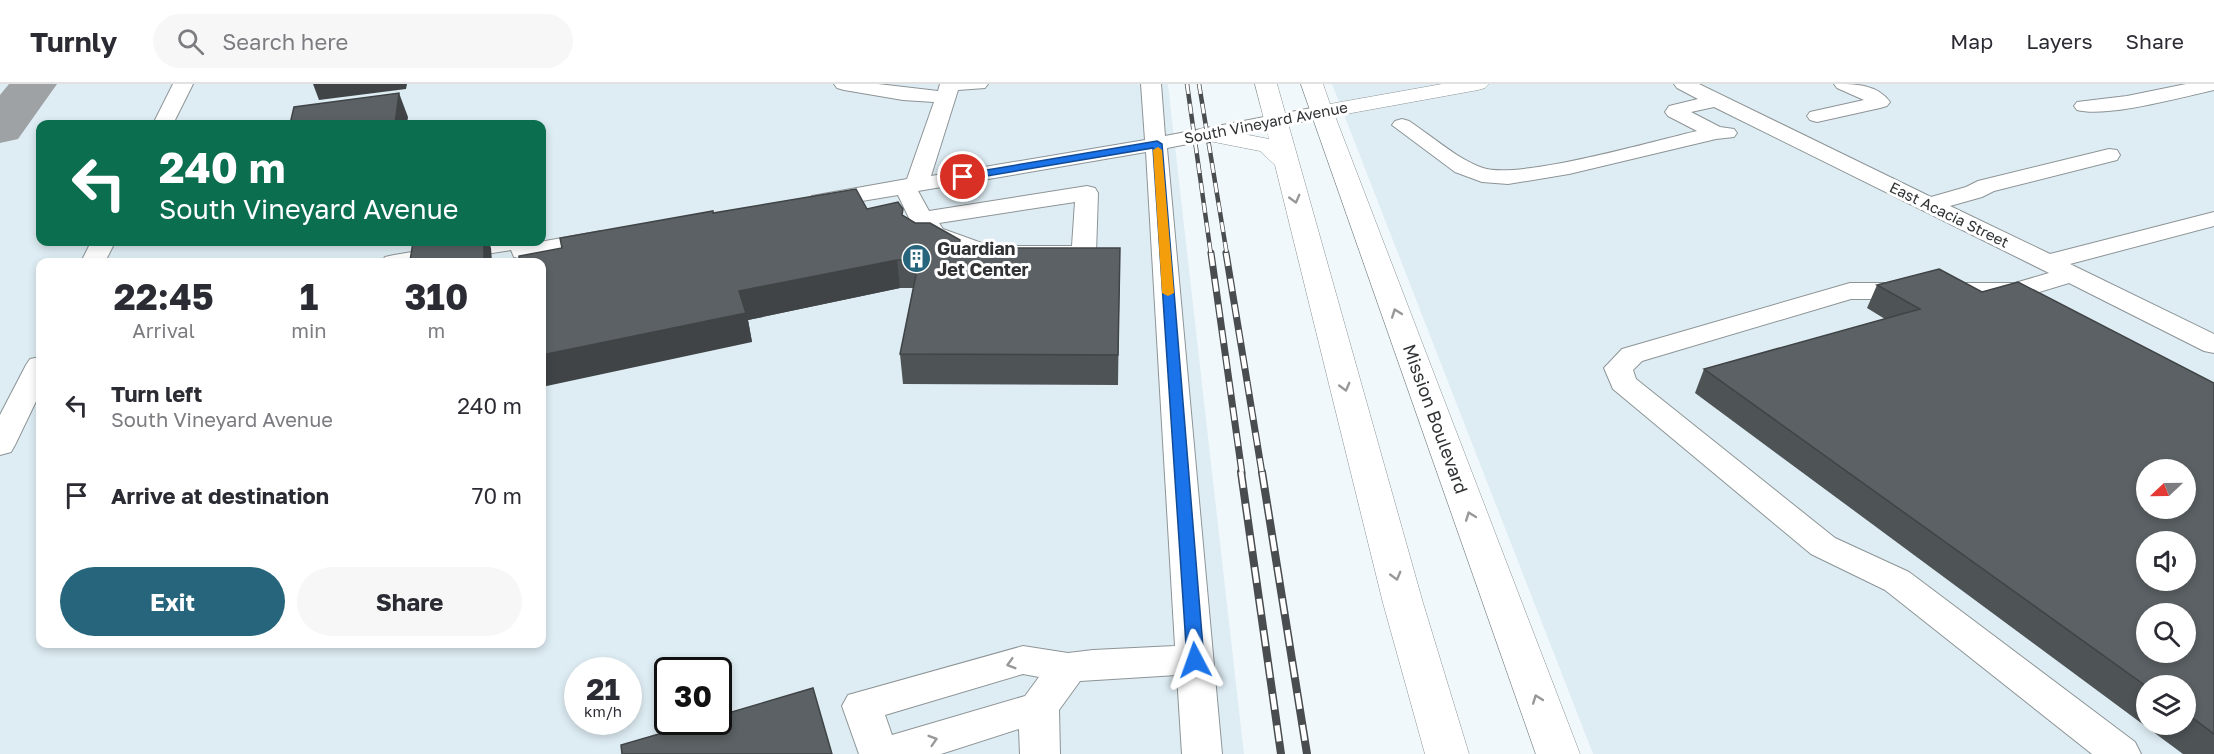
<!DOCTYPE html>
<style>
:root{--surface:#fff;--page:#f7f7f7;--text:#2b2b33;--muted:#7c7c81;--line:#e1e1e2;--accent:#26657b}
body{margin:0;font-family:"Golos Text",sans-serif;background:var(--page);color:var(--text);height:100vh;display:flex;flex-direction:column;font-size:22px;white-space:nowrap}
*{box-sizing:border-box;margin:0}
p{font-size:20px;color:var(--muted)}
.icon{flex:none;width:33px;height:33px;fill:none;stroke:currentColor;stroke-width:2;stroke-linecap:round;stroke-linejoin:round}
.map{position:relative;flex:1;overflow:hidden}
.sheet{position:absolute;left:36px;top:174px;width:510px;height:390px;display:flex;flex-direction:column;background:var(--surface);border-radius:12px;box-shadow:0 3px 9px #0003}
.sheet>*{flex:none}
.top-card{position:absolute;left:36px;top:36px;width:510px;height:126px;border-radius:12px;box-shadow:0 3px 9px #0003;background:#0b6e4f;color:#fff;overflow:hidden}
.needle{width:39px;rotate:248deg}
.tools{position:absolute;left:2136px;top:375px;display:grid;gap:12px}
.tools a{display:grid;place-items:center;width:60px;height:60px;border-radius:50%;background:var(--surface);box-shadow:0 3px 9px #0003;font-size:30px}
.speed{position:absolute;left:564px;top:573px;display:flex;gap:12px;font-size:30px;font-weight:700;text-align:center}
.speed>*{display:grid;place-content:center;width:78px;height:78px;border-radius:50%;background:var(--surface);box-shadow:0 3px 9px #0003;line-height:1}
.speed small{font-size:15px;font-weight:400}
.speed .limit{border:3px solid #111;border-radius:9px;background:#fff;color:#111}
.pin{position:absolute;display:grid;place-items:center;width:51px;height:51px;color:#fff;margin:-26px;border:3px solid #fff;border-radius:50%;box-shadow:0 2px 6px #0007}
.me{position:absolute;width:66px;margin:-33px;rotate:356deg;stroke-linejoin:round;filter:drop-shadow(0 0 4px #0008)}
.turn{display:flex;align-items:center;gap:21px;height:126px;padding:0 24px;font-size:27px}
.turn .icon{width:78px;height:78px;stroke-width:2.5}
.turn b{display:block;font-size:42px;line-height:51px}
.eta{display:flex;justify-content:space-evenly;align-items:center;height:102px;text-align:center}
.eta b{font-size:36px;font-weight:700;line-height:42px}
.action{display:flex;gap:12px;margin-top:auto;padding:12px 24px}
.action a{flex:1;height:69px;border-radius:36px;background:var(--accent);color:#fff;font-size:24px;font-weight:700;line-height:69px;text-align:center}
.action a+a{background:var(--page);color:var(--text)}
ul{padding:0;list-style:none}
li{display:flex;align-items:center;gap:18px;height:90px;padding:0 24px}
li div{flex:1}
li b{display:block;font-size:22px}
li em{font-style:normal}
header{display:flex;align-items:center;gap:36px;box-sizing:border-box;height:84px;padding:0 30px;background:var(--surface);border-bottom:2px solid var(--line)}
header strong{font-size:28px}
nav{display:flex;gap:33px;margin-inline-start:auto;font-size:21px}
.search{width:420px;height:54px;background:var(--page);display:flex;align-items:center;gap:15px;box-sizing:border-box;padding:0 21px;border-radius:33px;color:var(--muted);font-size:22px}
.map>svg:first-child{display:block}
</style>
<header>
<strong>Turnly</strong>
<div class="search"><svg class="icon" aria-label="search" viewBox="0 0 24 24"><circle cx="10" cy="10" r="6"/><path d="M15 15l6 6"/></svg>Search here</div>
<nav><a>Map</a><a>Layers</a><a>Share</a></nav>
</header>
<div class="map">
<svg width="2214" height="670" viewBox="0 0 2214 670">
<rect width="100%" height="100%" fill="#f1f8fb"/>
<!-- built -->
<path fill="#deedf4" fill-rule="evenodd" d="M 0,0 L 1168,0 L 1244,670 L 0,670 ZM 40,40 L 542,40 L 542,158 L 40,158 ZM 40,178 L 542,178 L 542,560 L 40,560 ZM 578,586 L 628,586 L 628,638 L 578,638 ZM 668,586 L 718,586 L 718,638 L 668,638 Z
M 1332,0 L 2214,0 L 2214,670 L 1593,670 ZM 2146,386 L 2186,386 L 2186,424 L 2146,424 ZM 2146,458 L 2186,458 L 2186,496 L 2146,496 ZM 2146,530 L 2186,530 L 2186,568 L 2146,568 ZM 2146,602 L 2186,602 L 2186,640 L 2146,640 Z"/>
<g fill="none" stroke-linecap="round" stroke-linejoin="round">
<!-- taxiway -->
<path fill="#9ea2a5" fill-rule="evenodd" d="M 9,0 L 57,0 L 18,55 L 0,59 L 0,11 Z"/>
<defs>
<path id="minor" d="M 173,0 L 193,0 L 173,40 L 153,40 Z
M 834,0 L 878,0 L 938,7 L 940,0 L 988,0 L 985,4 L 958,6 L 931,92 L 1145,56 L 1141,0 L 1161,0 L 1165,52 L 1322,22 L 1329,24 L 1332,28 L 1329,32 L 1322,34 L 1167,64 L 1222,670 L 1182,670 L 1177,591 L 1080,597 L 1059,626 L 1060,670 L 1020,670 L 1019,645 L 941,670 L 859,670 L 842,622 L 848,611 L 1023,562 L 1068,569 L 1093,566 L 1175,562 L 1146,68 L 918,107 L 929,127 L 1087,102 L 1095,104 L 1098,109 L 1096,169 L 1093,174 L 1084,176 L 987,176 L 978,174 L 927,155 L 909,134 L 898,111 L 820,124 L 812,122 L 809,117 L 812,112 L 907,95 L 934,18 L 903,16 L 844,6 L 837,4 ZM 1075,118 L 1072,162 L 990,162 L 943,145 L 939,139 ZM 1023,590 L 1039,593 L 1025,612 L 892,651 L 885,631 Z
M 1674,0 L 1699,0 L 1931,113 L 1966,103 L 1978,97 L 2109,65 L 2117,66 L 2120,71 L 2117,76 L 1994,107 L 1982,113 L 1950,122 L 2050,170 L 2214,128 L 2214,142 L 2070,180 L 2214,250 L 2214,269 L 2204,267 L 2069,199 L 2016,215 L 1851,215 L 1642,277 L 1633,286 L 1636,295 L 1835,454 L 1909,488 L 2135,658 L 2141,670 L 2092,670 L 1885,506 L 1811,470 L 1613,305 L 1604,284 L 1622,265 L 1850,199 L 2015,199 L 2049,189 L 1714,23 L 1691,28 L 1720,43 L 1734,45 L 1737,49 L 1734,53 L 1716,55 L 1569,90 L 1508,100 L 1482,98 L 1455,88 L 1392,41 L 1395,37 L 1402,35 L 1409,37 C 1432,52 1457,75 1483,84 C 1519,96 1654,57 1697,47 L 1668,32 L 1665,28 L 1669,22 L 1698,15 L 1677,4 Z
M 1834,0 C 1855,0 1877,0 1890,18 L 1887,22 L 1880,24 L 1817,38 L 1810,36 L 1807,32 L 1810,28 L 1864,16 L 1837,4 Z
M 2186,0 L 2214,0 L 2214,6 C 2182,13 2107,34 2077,26 L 2074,22 L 2077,18 L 2127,12 Z
M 601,147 L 610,149 L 613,154 L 610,159 L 523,175 L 514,173 L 511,166 L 435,178 L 382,178 L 385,173 L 394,171 L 472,158 L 534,159 Z
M 91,158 L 115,158 L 105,178 L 81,178 Z
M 40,273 L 40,309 L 15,361 L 11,368 L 0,371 L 0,331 L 26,281 L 30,275 Z"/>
<path id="major" d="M 1255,0 L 1277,0 L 1423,519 L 1469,670 L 1425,670 L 1383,519 L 1275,81 L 1260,67 L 1199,55 L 1196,50 L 1199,45 L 1207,43 L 1269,55 Z
M 1301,0 L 1323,0 L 1330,20 L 1442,0 L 1489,0 L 1485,4 L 1478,6 L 1335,32 L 1580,670 L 1536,670 Z"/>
</defs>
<!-- minor casing -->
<use href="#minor" stroke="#8d9496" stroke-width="2"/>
<!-- major casing -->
<use href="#major" stroke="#8d9496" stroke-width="1"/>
<!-- minor -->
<use href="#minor" fill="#fff" fill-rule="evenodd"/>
<!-- major -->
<use href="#major" fill="#fff" fill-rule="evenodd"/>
<defs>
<path id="rail-far2" d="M 1187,0 L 1211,171
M 1199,0 L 1227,171"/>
<path id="rail-far1" d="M 1211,169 L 1242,389
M 1226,169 L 1262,389"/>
<path id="rail" d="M 1241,388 L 1281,670
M 1262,388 L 1307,670"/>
</defs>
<!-- rail-far2 casing -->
<use href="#rail-far2" stroke="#4a4d4f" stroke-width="4.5"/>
<!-- rail-far1 casing -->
<use href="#rail-far1" stroke="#4a4d4f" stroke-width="7"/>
<!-- rail casing -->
<use href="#rail" stroke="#4a4d4f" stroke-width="8"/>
<!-- rail-far2 -->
<use href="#rail-far2" stroke="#fff" stroke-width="3" stroke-dasharray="10" stroke-linecap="butt"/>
<!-- rail-far1 -->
<use href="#rail-far1" stroke="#fff" stroke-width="4.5" stroke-dasharray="13" stroke-linecap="butt"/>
<!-- rail -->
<use href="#rail" stroke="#fff" stroke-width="5" stroke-dasharray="16" stroke-linecap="butt"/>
</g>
<!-- wall -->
<path fill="#4e5356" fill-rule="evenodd" d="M 867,125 L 904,132 L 961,164 L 1120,164 L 1118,301 L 903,300 L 900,270 L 913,204 L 900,204 L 748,236 L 752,258 L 562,164 L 713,129 Z
M 1877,201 L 1982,208 L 2214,299 L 2214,670 L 2183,670 L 1695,309 L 1704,285 L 1885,235 L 1867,224 ZM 2146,602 L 2186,602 L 2186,640 L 2146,640 Z"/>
<!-- shaded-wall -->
<path fill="#404446" d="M 313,0 L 407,0 L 406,5 L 319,16 Z
M 399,9 L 408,33 L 407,40 L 395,40 Z
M 484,158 L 489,158 L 491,164 L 492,178 L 484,178 Z
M 897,176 L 900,204 L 748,236 L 752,258 L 542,303 L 542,271 L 739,207 Z"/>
<!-- building -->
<path fill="#5b6164" stroke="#404446" stroke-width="1.5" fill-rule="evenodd" d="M 399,9 L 395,40 L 290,40 L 294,23 Z
M 856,105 L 867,125 L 898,118 L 903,125 L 902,131 L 915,139 L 930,139 L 960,156 L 959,164 L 1120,164 L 1118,271 L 900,270 L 919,176 L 897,176 L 739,207 L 746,229 L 542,271 L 542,178 L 519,178 L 519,172 L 562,164 L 560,154 L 713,127 L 713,129 Z
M 413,158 L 484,158 L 484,178 L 401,178 L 410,177 Z
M 1939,185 L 1982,208 L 2018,198 L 2214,299 L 2214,650 L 2186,629 L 2186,602 L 2146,602 L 1704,285 L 1920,225 L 1877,201 ZM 2146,386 L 2186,386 L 2186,424 L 2146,424 ZM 2146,458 L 2186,458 L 2186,496 L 2146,496 ZM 2146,530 L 2186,530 L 2186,568 L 2146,568 Z
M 813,604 L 832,670 L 622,670 L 621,661 L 700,638 L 718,638 L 718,632 Z"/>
<!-- one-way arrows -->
<defs><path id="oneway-chevron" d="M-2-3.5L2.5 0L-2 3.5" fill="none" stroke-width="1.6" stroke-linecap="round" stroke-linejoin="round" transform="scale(1.5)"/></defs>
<g stroke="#98989a">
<use href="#oneway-chevron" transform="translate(1295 115) rotate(75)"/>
<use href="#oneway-chevron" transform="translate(1396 229) rotate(-110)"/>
<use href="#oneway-chevron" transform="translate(1345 303) rotate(75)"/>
<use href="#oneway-chevron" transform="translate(1470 432) rotate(-110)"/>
<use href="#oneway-chevron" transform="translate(1396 492) rotate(75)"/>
<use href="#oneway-chevron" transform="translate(1011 580) rotate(164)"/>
<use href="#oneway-chevron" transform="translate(1537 615) rotate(-110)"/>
<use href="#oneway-chevron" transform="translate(933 656) rotate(-17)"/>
</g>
<!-- route -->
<path fill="#1a73e8" stroke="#114b97" stroke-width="1.5" d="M 1157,57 L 1162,60 L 1204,576 L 1201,580 L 1195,582 L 1189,580 L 1187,576 L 1153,64 L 963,96 L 958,93 L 963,90 Z"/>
<!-- slow -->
<path fill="#f59e0b" d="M 1158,63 L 1162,66 L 1174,209 L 1168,212 L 1162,209 L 1153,66 Z"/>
<!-- icons -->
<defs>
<symbol id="building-disc" viewBox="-11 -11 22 22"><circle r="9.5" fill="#26657b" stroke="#fff"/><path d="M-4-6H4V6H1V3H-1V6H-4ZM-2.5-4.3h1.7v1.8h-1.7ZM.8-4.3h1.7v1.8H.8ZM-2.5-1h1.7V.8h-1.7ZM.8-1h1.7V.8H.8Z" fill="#fff"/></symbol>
</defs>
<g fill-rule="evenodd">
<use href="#building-disc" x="900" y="158" width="33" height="33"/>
</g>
<g text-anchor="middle" stroke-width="6" stroke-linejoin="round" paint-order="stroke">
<!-- far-street labels -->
<g font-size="15" fill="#303234" stroke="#fff">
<text transform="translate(1266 39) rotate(-11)" y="5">South Vineyard Avenue</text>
<text transform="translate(1949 131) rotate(26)" y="5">East Acacia Street</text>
</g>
<!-- poi labels -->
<g font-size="18" font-weight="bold" fill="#303234" stroke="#fff" text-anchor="start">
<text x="937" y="171">Guardian<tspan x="937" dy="21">Jet Center</tspan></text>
</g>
<!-- street labels -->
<g font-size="18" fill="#303234" stroke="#fff">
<text transform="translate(1435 335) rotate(70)" y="6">Mission Boulevard</text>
</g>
</g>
</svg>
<div class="tools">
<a><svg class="needle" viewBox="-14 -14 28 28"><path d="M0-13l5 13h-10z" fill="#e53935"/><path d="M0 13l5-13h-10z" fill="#7c7c81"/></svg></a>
<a><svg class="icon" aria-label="sound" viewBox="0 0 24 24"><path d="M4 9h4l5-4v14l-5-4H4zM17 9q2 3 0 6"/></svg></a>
<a><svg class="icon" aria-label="search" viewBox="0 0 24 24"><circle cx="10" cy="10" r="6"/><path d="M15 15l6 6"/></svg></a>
<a><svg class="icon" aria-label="layers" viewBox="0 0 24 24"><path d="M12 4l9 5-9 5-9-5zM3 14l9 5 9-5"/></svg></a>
</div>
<div class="speed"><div>21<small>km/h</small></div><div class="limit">30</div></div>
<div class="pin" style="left:963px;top:93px;background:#d93025"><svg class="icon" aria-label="arrive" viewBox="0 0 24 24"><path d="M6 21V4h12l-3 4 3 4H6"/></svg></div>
<svg class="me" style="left:1195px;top:576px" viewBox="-20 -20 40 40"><path d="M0-17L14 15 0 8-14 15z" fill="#1a73e8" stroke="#fff" stroke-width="4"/></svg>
<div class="top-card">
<div class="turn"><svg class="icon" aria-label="left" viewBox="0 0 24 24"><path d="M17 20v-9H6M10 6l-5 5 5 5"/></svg><div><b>240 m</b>South Vineyard Avenue</div></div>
</div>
<section class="sheet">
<div class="eta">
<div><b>22:45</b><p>Arrival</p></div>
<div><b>1</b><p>min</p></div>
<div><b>310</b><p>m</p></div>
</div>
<ul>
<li><svg class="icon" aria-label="left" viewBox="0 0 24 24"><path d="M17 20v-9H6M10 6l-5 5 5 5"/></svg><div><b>Turn left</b><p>South Vineyard Avenue</p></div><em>240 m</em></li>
<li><svg class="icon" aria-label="arrive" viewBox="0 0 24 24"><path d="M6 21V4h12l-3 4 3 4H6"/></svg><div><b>Arrive at destination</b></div><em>70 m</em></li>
</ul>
<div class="action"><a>Exit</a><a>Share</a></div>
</section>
</div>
